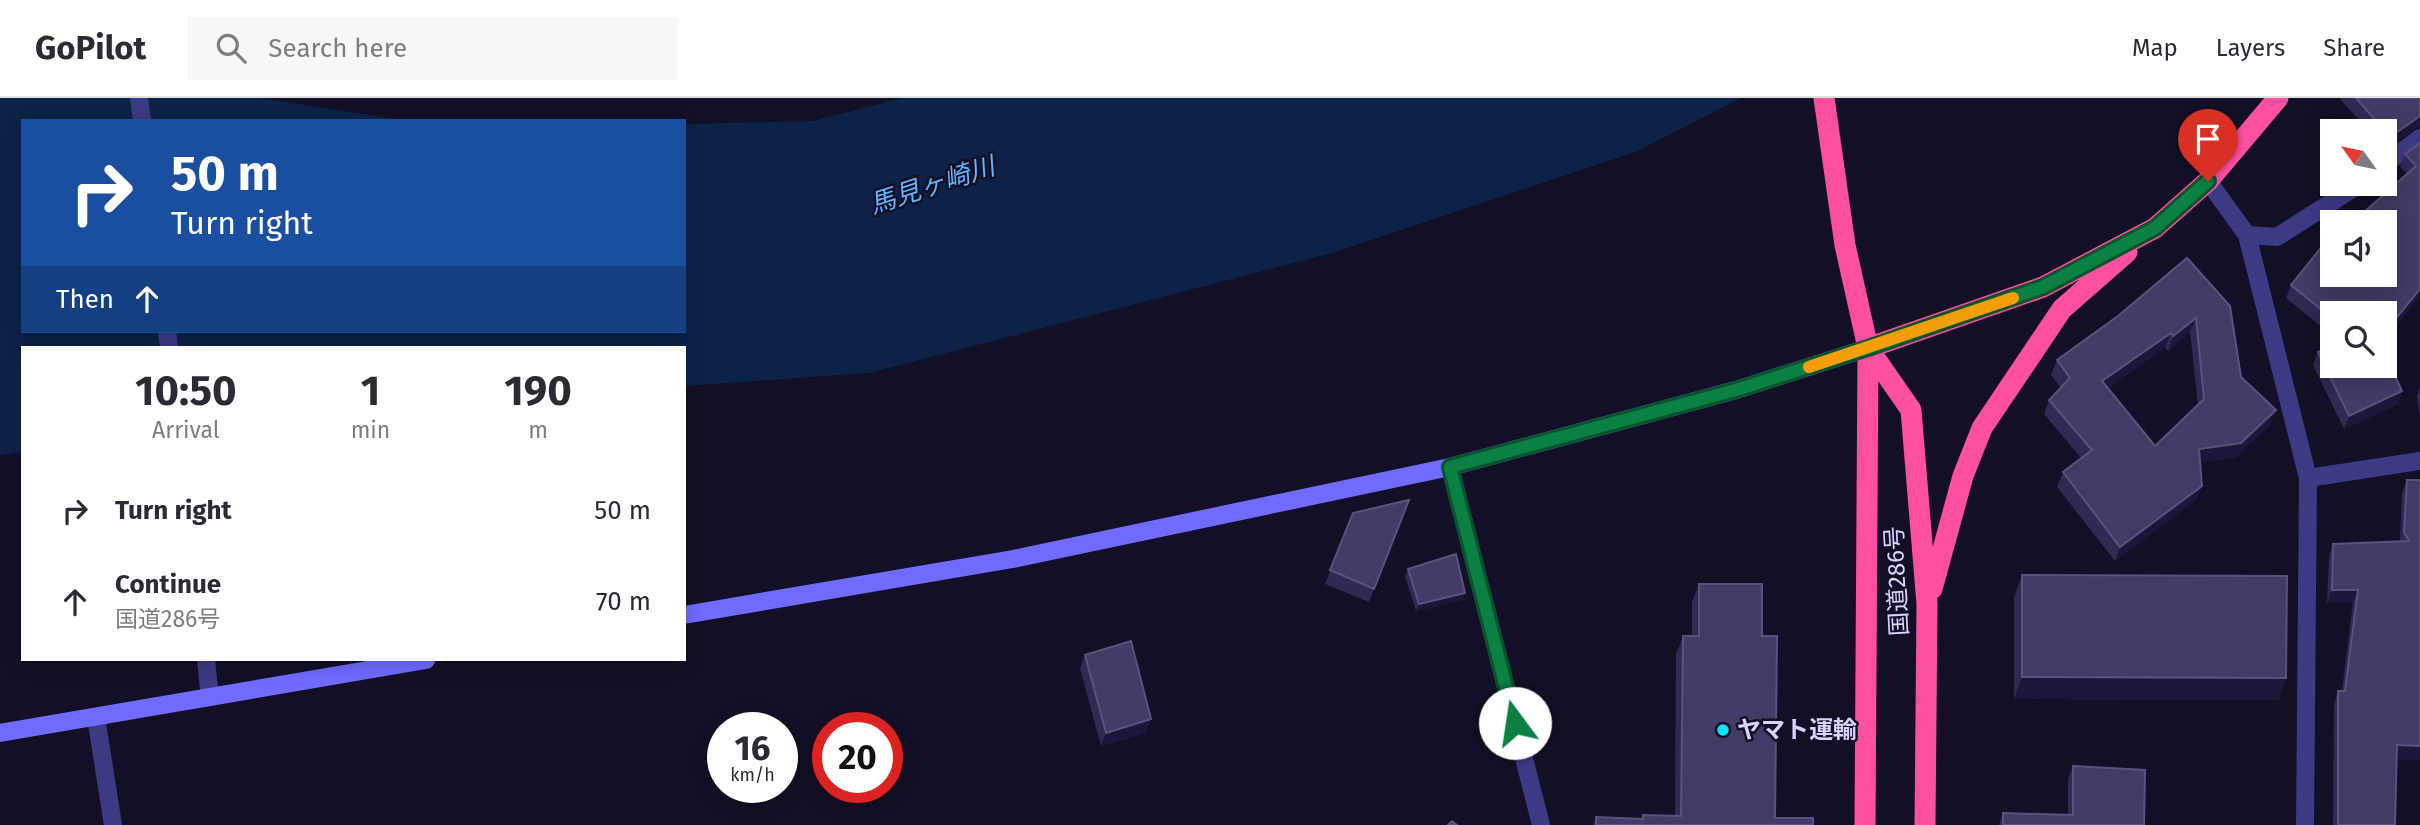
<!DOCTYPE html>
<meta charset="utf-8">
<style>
:root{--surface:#fff;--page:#f7f7f7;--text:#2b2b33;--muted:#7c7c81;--line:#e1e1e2}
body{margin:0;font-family:"Fira Sans","Noto Sans JP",sans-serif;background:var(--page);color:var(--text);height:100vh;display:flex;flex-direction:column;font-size:26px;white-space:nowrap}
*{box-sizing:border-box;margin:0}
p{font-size:23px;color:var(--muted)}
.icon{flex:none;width:38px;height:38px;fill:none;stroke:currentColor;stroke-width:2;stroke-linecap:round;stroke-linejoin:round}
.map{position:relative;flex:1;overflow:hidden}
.drawer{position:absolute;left:21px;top:248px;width:665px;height:315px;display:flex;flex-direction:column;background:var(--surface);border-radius:0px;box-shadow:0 4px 18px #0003}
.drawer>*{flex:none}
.banner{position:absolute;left:21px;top:21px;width:665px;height:214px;border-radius:0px;box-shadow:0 4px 18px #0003;background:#1a4fa0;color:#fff;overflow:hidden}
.needle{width:46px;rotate:303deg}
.fabs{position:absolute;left:2320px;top:21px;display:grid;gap:14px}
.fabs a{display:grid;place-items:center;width:77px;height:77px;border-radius:0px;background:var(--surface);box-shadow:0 4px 18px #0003;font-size:35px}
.speed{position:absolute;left:707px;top:614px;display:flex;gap:14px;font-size:35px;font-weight:700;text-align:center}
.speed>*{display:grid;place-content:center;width:91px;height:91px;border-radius:50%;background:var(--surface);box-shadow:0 4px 18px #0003;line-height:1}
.speed small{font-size:18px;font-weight:400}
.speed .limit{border:10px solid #d22;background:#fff;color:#111}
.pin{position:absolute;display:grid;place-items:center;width:60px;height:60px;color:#fff;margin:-72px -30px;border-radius:50% 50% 50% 0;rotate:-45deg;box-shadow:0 0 7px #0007}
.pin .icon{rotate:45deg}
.me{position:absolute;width:77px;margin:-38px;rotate:346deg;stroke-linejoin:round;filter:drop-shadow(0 0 5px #0008)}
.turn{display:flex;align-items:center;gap:24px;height:147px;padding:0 35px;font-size:32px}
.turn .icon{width:91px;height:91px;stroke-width:2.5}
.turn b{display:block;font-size:49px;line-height:60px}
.then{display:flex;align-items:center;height:66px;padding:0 35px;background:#0003;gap:14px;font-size:26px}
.eta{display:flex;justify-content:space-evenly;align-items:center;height:119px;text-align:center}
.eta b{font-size:42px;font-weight:700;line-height:49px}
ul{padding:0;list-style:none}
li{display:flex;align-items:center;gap:21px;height:91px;padding:0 35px}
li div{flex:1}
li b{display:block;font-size:26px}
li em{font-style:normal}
header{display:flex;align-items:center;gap:42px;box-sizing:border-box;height:98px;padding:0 35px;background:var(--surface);border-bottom:2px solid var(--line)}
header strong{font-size:33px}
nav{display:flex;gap:38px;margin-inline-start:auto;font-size:24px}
.search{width:490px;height:63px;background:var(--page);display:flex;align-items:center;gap:18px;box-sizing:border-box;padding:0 24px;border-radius:0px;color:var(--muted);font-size:26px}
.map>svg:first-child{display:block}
</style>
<header>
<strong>GoPilot</strong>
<div class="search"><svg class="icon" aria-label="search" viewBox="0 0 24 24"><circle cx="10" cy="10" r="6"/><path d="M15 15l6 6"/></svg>Search here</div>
<nav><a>Map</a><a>Layers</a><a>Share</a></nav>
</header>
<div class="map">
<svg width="2420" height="727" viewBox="0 0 2420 727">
<rect width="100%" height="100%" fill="#130f26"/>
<!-- water -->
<path fill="#0c2248" d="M 0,0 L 260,0 L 409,23 L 23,23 L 23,233 L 684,233 L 684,26 L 812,23 L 903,0 L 1741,0 L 1635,54 L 1332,155 L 869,275 L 684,288 L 684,250 L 23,250 L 23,354 L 0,357 Z"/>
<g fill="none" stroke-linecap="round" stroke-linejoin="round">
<!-- lane -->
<path stroke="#3d3a85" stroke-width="18" d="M 139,0 L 142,23
M 167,233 L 169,250
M 1450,369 L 1541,727
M 2308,380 L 2420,363
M 206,562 L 210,599
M 96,619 L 113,727"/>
<!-- street -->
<path stroke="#3d3a85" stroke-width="18" d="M 2385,66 L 2420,40
M 2208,83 L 2247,137 L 2308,380 L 2305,727
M 2247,137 L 2277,139 L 2360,86"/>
<!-- secondary -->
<path stroke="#6f6bff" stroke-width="18" d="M 684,517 L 1013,461 L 1450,369 L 1736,292 L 1868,250
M 0,635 L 426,562"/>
<!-- highway -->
<path stroke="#ff4fa3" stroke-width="21" d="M 1824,0 L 1845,147 L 1868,250 L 1865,727
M 1868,250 L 1911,312 L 1927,506 L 1925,727
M 1868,250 L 2043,189 L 2155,130 L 2208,83 L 2278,0
M 1932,491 L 1963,378 L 1982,330 L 2062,211 L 2127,154"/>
</g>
<!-- wall -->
<path fill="#312854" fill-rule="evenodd" d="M 2341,0 L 2420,0 L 2418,29 L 2385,52 L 2385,33 L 2369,33 L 2340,1 Z
M 2420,45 L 2420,198 L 2385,241 L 2385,215 L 2333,215 L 2333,238 L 2286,200 L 2291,187 L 2331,144 L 2407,76 L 2400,69 L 2405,56 Z
M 2187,160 L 2241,279 L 2271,326 L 2236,359 L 2200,364 L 2196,402 L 2115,463 L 2057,389 L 2063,374 L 2081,360 L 2044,316 L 2049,302 L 2061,290 L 2051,277 L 2057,262 L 2118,218 ZM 2190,234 L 2198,307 L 2155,348 L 2108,290 L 2165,249 L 2168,253 Z
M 2318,254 L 2402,293 L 2398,306 L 2344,331 L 2313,267 Z
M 2420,289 L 2420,320 L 2417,298 Z
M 2407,382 L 2420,382 L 2420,662 L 2397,661 L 2395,727 L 2333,727 L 2334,606 L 2338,593 L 2342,593 L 2353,505 L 2327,505 L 2329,459 L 2333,446 L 2400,444 L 2402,395 Z
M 1409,402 L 1369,504 L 1325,486 L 1353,415 Z
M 1408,471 L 1463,502 L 1416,513 L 1405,478 Z
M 2022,477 L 2286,580 L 2278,602 L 2014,601 L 2014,499 Z
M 1699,486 L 1762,538 L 1775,720 L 1813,727 L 1593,727 L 1596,719 L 1642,721 L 1643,717 L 1675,718 L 1676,556 L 1683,538 L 1692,538 L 1692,504 Z
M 1085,557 L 1146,635 L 1101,648 L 1080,570 Z
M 2073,668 L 2144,727 L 1999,727 L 2003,715 L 2068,717 L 2068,681 Z"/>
<!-- shaded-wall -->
<path fill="#1d163a" d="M 2420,18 L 2420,29 L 2418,29 L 2385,52 L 2390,39 Z
M 2420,191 L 2420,198 L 2385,241 L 2385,234 Z
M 2196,220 L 2190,234 L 2168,253 L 2173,238 Z
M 2171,235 L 2165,249 L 2097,298 L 2102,283 Z
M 2402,293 L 2398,306 L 2344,331 L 2349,318 Z
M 2276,312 L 2271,326 L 2236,359 L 2193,365 L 2199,351 Z
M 2202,388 L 2196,402 L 2115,463 L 2120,449 Z
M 2332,492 L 2358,492 L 2353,505 L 2327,505 Z
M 1465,495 L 1463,502 L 1416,513 L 1419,506 Z
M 2022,579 L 2286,580 L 2278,602 L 2014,601 Z
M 1151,621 L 1146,635 L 1101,648 L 1106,635 Z
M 2397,647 L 2420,648 L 2420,662 L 2392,661 Z"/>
<!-- building -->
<path fill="#433a66" stroke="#5a527e" stroke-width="2" fill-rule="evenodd" d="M 2356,0 L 2420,0 L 2420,18 L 2390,39 Z
M 2420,45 L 2420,191 L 2385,234 L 2385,215 L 2333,215 L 2333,221 L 2291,187 L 2328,141 L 2331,144 L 2333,143 L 2333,177 L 2385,177 L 2385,124 L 2353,124 L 2416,68 L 2405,56 Z
M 2187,160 L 2230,208 L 2241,279 L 2276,312 L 2241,345 L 2199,351 L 2202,388 L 2120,449 L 2063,374 L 2092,352 L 2049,302 L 2070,280 L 2057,262 L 2118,218 ZM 2196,220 L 2204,301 L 2155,348 L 2102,283 L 2171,235 L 2173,238 Z
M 2333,247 L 2333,268 L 2385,268 L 2385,256 L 2402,293 L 2349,318 L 2318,254 Z
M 2407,382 L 2420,382 L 2420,648 L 2397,647 L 2395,727 L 2338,727 L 2338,593 L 2345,593 L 2358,492 L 2332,492 L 2333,446 L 2409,443 L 2404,434 Z
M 1409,402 L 1374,491 L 1330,472 L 1353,415 Z
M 1456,456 L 1465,495 L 1419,506 L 1408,471 Z
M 2022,477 L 2287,478 L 2286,580 L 2022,579 Z
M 1699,486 L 1762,486 L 1762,538 L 1777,538 L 1775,720 L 1813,720 L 1813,727 L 1596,727 L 1596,719 L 1643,721 L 1643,717 L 1681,718 L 1683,538 L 1699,538 Z
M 1131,543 L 1151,621 L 1106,635 L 1085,557 Z
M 2073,668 L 2145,672 L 2144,727 L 2003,727 L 2003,715 L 2073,717 Z
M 1452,723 L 1457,727 L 1448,727 Z"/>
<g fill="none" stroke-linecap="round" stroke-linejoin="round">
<defs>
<path id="route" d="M 1515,625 L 1450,369 L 1736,292 L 1868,250 L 2043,189 L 2155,130 L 2208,83"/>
</defs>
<!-- route casing -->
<use href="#route" stroke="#07532c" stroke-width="18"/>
<!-- route -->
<use href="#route" stroke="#0b8043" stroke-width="12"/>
<!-- slow -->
<path stroke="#f59e0b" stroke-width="12" d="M 1809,269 L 2013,200"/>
</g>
<!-- markers -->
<circle fill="#00e5ff" stroke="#130f26" stroke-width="2.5" cx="1723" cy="632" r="7"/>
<g text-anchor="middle" stroke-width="5" stroke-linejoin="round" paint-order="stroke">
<!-- street labels -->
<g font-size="24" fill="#d9d4ff" stroke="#130f26">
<text transform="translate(1897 483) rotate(-93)" y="8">国道286号</text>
</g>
<!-- poi labels -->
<g font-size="24" font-weight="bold" fill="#d9d4ff" stroke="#130f26" text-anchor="start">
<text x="1737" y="640">ヤマト運輸</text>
</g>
<!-- water labels -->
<g font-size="26" font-style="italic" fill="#62b6ff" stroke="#130f26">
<text transform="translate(932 87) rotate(-18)" y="9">馬見ヶ崎川</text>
</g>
</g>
</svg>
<div class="fabs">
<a><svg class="needle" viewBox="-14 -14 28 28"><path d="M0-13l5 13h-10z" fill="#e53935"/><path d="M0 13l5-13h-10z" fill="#7c7c81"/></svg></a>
<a><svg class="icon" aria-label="sound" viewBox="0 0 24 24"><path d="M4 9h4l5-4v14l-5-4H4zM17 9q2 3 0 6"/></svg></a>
<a><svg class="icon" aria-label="search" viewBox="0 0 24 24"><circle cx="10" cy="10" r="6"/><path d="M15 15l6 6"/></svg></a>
</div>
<div class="speed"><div>16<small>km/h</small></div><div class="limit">20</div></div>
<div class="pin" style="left:2208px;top:83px;background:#d93025"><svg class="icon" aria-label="arrive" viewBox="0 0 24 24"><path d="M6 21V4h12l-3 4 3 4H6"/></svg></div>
<svg class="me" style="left:1515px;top:625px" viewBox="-20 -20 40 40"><circle r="19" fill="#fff"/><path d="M0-13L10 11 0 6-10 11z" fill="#0b8043"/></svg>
<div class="banner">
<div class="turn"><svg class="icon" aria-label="right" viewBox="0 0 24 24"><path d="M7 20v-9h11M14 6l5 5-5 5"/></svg><div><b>50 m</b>Turn right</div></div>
<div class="then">Then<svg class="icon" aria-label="ahead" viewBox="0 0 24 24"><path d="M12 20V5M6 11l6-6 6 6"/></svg></div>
</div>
<section class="drawer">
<div class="eta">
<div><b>10:50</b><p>Arrival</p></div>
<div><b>1</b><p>min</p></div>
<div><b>190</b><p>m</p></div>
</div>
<ul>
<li><svg class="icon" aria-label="right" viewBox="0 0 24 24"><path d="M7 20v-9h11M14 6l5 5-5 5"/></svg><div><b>Turn right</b></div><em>50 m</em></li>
<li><svg class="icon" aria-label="ahead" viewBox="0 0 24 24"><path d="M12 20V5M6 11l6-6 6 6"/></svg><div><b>Continue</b><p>国道286号</p></div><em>70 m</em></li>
</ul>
</section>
</div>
